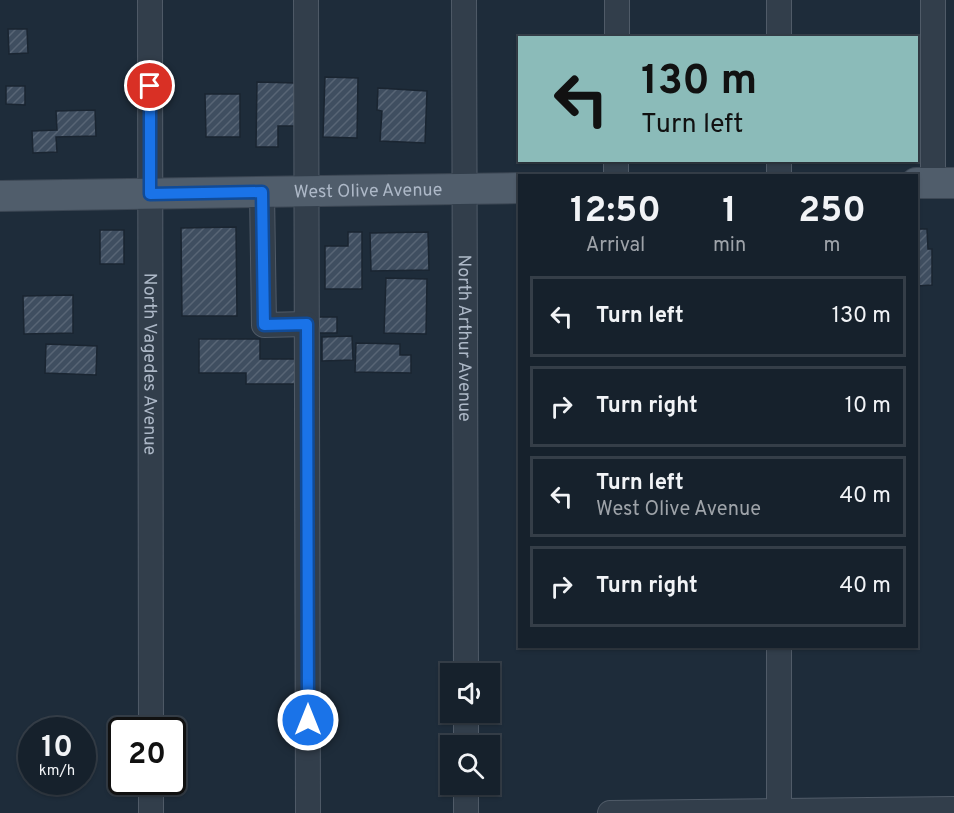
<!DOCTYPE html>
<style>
:root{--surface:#16212c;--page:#232e38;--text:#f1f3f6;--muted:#9ea3a9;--line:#353e48}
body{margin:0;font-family:Overpass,sans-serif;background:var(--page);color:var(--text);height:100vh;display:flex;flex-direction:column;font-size:22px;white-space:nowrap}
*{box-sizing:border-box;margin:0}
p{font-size:20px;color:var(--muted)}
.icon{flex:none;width:33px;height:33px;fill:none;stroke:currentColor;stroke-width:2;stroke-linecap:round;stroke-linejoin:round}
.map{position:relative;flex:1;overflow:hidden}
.drawer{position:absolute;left:518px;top:174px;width:400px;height:474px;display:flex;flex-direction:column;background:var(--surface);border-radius:0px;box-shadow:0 2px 4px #0004,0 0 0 2px var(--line)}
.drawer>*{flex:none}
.top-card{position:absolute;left:518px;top:36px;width:400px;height:126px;border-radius:0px;box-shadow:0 2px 4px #0004,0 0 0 2px var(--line);background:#8bbbb9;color:#111;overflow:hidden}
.tools{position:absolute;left:440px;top:663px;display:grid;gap:12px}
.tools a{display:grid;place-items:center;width:60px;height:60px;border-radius:0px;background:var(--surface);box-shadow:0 2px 4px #0004,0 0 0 2px var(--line);font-size:30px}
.speed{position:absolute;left:18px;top:717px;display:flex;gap:12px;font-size:30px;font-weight:700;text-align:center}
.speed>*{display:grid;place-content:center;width:78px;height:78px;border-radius:50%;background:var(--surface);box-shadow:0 2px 4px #0004,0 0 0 2px var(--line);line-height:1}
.speed small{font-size:15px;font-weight:400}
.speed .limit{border:3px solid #111;border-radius:9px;background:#fff;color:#111}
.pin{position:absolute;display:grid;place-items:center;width:51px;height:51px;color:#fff;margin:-26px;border:3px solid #fff;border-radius:50%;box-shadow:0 2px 6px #0007}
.me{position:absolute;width:66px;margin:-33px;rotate:0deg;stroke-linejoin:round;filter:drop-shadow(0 0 4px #0008)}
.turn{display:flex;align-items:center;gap:21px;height:126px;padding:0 24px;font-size:27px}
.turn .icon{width:78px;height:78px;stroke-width:2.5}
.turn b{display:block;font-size:42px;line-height:51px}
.eta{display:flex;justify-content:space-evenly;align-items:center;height:102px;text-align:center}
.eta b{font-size:36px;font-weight:700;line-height:42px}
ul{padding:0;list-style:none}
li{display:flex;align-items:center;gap:18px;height:81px;margin:0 12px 9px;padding:0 12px;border:3px solid var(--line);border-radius:0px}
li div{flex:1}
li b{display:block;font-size:22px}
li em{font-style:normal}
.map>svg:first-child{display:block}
</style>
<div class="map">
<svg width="954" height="813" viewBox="0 0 954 813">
<defs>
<pattern id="building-hatch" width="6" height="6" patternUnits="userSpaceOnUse" patternTransform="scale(1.5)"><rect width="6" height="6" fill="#3f4e60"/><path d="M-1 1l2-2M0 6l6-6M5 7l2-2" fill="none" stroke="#586575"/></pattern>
</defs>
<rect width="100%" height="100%" fill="#1e2c3a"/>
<!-- building -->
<path fill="url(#building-hatch)" stroke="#1a2531" stroke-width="1.5" d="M 8,29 L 27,29 L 28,53 L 9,54 Z
M 325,77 L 358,78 L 357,138 L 323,137 Z
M 257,82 L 296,83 L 295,126 L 278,126 L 278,147 L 256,147 Z
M 6,86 L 25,86 L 25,105 L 6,104 Z
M 378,88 L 427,91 L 425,143 L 380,141 L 382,111 L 377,110 Z
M 205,94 L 240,94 L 240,137 L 206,137 Z
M 95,110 L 96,136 L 56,137 L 57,152 L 33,153 L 32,131 L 57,130 L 56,111 Z
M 236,227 L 237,316 L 182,316 L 181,228 Z
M 916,229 L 927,229 L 928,249 L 932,249 L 932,285 L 916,286 Z
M 100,230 L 124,230 L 124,264 L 100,264 Z
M 348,232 L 362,232 L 362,289 L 325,289 L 325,246 L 348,246 Z
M 428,232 L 429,270 L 371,271 L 370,233 Z
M 386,278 L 427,279 L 426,334 L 384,333 Z
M 73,295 L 73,333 L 24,334 L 23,296 Z
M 318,317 L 337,317 L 337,333 L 319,333 Z
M 352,336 L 353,360 L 322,361 L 322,337 Z
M 199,339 L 260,339 L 260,359 L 298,359 L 298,384 L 246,384 L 246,373 L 199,373 Z
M 356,343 L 400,344 L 400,355 L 411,355 L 411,373 L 355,372 Z
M 46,344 L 97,346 L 96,375 L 45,373 Z"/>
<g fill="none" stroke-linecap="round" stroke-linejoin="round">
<defs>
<g id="minor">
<path id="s1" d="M 150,0 L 151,730"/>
<path d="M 306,0 L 308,813"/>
<path id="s2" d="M 464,0 L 466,674"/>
<path d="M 779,0 L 779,38"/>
<path d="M 933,0 L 933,183"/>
<path d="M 617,38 L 617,0"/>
<path d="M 779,160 L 779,176"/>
<path d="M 616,176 L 616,160"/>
<path d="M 262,192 L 264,325 L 307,324"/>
<path d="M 466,712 L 466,746"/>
<path d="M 151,782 L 151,813"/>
<path d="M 466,784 L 466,813"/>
<path d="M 610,813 L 954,809"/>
<path d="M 779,813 L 779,646"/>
</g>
<g id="major">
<path d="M 916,183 L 954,183"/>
<path id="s3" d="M 0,196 L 519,188"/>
</g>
</defs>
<!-- minor casing -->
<use href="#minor" stroke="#505b68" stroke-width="26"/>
<!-- major casing -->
<use href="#major" stroke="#3c4754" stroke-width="32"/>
<!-- minor -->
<use href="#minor" stroke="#323e4b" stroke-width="24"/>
<!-- major -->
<use href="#major" stroke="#505d6b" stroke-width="30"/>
</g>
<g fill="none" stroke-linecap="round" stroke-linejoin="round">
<defs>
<path id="route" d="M 150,86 L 150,194 L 262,192 L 264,325 L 307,324 L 308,720"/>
</defs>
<!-- route casing -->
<use href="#route" stroke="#114b97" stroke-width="15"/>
<!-- route -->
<use href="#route" stroke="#1a73e8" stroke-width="10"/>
</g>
<g text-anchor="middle" stroke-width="6" stroke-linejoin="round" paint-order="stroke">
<!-- street labels -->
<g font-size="18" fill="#adb8c7" stroke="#18232f">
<text dy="6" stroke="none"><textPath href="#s3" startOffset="368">West Olive Avenue</textPath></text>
<text dy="6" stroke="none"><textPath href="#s2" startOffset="338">North Arthur Avenue</textPath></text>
<text dy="6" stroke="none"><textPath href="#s1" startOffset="364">North Vagedes Avenue</textPath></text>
</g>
</g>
</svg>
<div class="tools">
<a><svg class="icon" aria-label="sound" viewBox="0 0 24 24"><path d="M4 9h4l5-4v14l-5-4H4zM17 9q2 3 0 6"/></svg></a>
<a><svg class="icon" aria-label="search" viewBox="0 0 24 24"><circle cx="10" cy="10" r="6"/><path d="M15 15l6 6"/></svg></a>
</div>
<div class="speed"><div>10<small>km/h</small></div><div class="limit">20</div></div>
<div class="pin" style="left:150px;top:86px;background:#d93025"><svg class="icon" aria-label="arrive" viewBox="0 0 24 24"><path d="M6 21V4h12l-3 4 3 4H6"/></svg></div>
<svg class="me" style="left:308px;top:720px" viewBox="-20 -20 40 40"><circle r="17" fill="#1a73e8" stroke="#fff" stroke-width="3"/><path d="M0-11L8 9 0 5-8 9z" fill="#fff"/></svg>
<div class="top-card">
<div class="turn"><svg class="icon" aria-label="left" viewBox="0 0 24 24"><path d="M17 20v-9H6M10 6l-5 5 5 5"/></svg><div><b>130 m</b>Turn left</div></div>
</div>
<section class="drawer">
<div class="eta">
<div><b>12:50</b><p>Arrival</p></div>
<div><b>1</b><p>min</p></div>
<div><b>250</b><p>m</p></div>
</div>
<ul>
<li><svg class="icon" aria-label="left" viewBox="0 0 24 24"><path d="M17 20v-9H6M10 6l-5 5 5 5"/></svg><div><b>Turn left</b></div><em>130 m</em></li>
<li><svg class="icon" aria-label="right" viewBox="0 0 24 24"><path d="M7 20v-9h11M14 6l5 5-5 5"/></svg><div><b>Turn right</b></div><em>10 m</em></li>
<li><svg class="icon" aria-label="left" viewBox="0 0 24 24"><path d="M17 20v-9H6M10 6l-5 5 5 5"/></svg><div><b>Turn left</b><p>West Olive Avenue</p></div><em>40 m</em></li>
<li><svg class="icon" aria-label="right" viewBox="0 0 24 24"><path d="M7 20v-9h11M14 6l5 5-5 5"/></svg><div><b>Turn right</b></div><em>40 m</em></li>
</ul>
</section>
</div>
